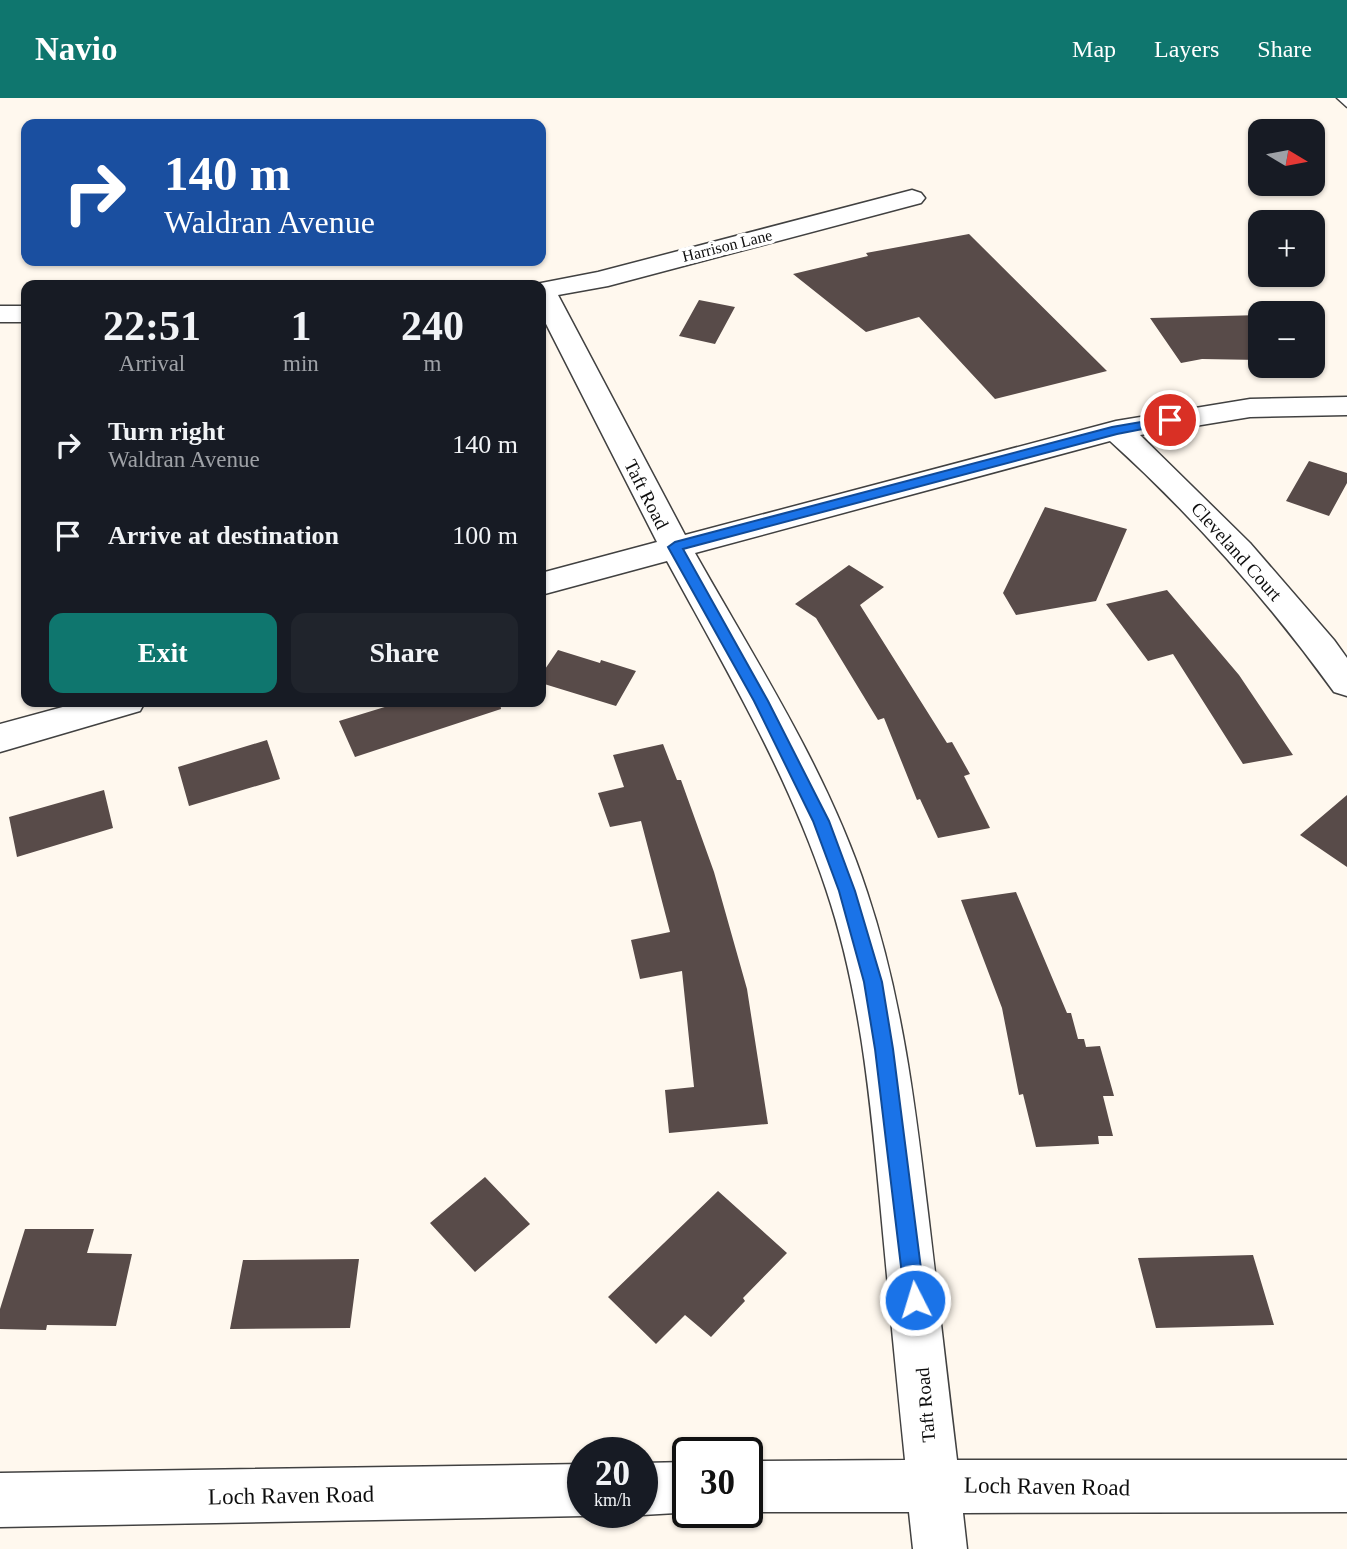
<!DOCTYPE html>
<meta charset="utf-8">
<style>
:root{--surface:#171b24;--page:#20242c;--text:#f1f3f6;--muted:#9ea1a6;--accent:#0f766e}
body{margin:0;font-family:"Times New Roman",serif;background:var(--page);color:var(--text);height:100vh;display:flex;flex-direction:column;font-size:26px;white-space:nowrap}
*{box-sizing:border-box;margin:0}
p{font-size:23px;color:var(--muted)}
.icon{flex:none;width:38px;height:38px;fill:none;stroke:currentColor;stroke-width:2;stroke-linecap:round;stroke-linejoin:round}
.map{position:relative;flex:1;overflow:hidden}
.drawer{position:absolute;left:21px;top:182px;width:525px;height:427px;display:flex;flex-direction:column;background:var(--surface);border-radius:14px;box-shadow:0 2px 5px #0004}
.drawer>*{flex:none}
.hud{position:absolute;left:21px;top:21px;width:525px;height:147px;border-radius:14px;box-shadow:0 2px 5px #0004;background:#1a4fa0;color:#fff;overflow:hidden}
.needle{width:46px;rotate:100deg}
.fabs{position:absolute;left:1248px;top:21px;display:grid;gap:14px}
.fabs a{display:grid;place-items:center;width:77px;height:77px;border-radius:14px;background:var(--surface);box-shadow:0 2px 5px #0004;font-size:35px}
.speed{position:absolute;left:567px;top:1339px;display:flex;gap:14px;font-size:35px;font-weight:700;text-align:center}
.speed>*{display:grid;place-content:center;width:91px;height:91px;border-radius:50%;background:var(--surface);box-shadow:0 2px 5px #0004;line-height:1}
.speed small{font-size:18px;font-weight:400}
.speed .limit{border:4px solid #111;border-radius:10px;background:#fff;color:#111}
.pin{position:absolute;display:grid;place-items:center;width:60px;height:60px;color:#fff;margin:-30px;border:4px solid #fff;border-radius:50%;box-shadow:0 2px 7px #0007}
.me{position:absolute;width:77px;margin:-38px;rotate:355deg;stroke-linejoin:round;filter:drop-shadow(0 0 5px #0008)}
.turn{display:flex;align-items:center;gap:24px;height:147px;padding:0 28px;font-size:32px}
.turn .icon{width:91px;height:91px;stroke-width:2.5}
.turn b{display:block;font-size:49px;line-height:60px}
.eta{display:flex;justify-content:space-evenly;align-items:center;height:119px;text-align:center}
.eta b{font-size:42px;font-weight:800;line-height:49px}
.button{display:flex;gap:14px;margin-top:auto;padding:14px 28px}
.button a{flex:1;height:80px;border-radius:14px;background:var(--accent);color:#fff;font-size:28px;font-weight:800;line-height:80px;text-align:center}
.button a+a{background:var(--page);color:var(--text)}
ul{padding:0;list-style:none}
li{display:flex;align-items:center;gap:21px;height:91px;padding:0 28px}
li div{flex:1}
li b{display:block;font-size:26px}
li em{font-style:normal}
header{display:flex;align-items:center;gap:42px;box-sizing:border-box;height:98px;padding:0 35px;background:var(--accent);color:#fff}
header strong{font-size:33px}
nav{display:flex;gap:38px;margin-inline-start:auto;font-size:24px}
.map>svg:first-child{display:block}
</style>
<header>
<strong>Navio</strong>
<nav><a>Map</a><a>Layers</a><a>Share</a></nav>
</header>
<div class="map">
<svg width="1347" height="1451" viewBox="0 0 1347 1451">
<rect width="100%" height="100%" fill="#fff8ee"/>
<!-- building -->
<path fill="#584b49" d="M 969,136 L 1107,273 L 995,301 L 919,219 L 866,234 L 793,176 L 868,158 L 866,155 Z
M 699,202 L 735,209 L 715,246 L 679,238 Z
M 1260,217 L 1260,262 L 1202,261 L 1181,265 L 1150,220 Z
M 1309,363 L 1347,375 L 1347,385 L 1329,418 L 1286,403 Z
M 1045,409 L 1127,431 L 1096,503 L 1016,517 L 1003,495 Z
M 849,467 L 884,489 L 860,507 L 947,645 L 952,644 L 970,676 L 964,678 L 990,730 L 938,740 L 920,701 L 917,702 L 884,620 L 878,622 L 816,520 L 795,506 Z
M 1167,492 L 1239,577 L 1293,657 L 1243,666 L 1173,556 L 1148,563 L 1106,506 Z
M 558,552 L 600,565 L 601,562 L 636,573 L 616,608 L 541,585 L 541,577 Z
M 401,604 L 500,604 L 501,611 L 355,659 L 339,623 Z
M 267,642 L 280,681 L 189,708 L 178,669 Z
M 663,646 L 677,682 L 681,682 L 714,774 L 747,891 L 768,1026 L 669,1035 L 665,992 L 694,989 L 682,873 L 640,881 L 631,842 L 670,834 L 641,723 L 610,729 L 598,695 L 624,689 L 613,657 Z
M 104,692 L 113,730 L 17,759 L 9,719 Z
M 1347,697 L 1347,769 L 1300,737 Z
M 1016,794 L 1067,915 L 1071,915 L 1078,941 L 1084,941 L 1086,949 L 1100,948 L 1114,998 L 1103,998 L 1113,1038 L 1098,1038 L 1099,1046 L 1036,1049 L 1023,996 L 1019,997 L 1002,910 L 961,802 Z
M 485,1079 L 530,1126 L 475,1174 L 430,1125 Z
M 718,1093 L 787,1155 L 743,1200 L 745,1203 L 711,1239 L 685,1217 L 656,1246 L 608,1199 Z
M 25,1131 L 94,1131 L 87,1155 L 132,1156 L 116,1228 L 47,1227 L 46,1232 L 0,1231 L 0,1211 Z
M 1253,1157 L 1274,1227 L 1156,1230 L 1138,1160 Z
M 359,1161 L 350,1230 L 230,1231 L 243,1162 Z"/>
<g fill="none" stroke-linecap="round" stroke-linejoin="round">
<defs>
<path id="service" d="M 1337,0 L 1347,0 L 1347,9 Z"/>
<path id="minor" d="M 912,92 L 921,95 L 925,100 L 921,105 L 608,188 L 558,197 L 685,437 L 1116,323 L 1250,301 L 1347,299 L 1347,317 L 1250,319 L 1140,337 L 1250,445 L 1334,542 L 1347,560 L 1347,598 L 1334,594 C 1268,503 1194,419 1110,343 L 695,455 C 757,565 828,674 867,794 C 902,899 915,1006 928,1115 C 938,1197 947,1280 957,1362 L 1347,1362 L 1347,1414 L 963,1415 L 967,1451 L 913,1451 L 909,1414 L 744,1414 L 747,1414 L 747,1363 L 905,1362 C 896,1276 888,1189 880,1103 C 870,998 860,892 826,791 C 788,676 725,570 667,463 L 541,497 L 541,475 L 657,444 L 541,216 L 541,187 L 531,187 L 598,174 Z
M 0,208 L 26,208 L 26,224 L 0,224 Z
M 81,604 L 145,604 L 140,613 L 0,654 L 0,626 Z
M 688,1364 L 688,1414 L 694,1414 L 642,1417 L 634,1414 L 642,1414 L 642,1365 Z
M 583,1366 L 583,1414 L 594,1414 L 583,1418 L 0,1429 L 0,1375 Z"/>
</defs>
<!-- service casing -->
<use href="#service" stroke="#414141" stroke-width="3"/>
<!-- minor casing -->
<use href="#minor" stroke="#414141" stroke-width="3"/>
<!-- service -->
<use href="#service" fill="#fff" fill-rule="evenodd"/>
<!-- minor -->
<use href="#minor" fill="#fff" fill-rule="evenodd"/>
</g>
<!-- route -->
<path fill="#1a73e8" stroke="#114b97" stroke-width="2" d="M 1170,319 L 1174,320 L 1174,325 L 1117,336 L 683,451 L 768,603 L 829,723 L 855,793 L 882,884 L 893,951 L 925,1202 L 922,1209 L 915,1212 L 908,1209 L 905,1202 L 875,951 L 864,884 L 839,793 L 813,723 L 754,603 L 668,449 L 675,444 L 1112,329 Z"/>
<g text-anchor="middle" stroke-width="7" stroke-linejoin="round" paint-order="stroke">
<!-- far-street labels -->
<g font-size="16" fill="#0e0e0e" stroke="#fff">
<text transform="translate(727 147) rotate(-14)" y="6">Harrison Lane</text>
</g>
<!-- street labels -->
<g font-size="19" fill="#0e0e0e" stroke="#fff">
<text transform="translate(647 396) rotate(63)" y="7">Taft Road</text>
<text transform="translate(1237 453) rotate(48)" y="7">Cleveland Court</text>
<text transform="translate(925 1307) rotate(-95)" y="7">Taft Road</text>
</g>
<!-- near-street labels -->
<g font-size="23" fill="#0e0e0e" stroke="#fff">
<text transform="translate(1047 1388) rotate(1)" y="8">Loch Raven Road</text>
<text transform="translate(291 1397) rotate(-1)" y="8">Loch Raven Road</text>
</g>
</g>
</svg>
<div class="fabs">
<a><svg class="needle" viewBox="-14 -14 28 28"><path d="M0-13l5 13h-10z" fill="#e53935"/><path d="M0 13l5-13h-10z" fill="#9ea1a6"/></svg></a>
<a>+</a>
<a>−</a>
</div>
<div class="speed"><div>20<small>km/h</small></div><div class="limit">30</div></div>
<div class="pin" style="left:1170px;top:322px;background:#d93025"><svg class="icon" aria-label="arrive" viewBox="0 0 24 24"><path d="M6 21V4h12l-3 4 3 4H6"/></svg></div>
<svg class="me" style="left:915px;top:1202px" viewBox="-20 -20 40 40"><circle r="17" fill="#1a73e8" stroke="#fff" stroke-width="3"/><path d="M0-11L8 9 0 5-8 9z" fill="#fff"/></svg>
<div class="hud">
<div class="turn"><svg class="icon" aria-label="right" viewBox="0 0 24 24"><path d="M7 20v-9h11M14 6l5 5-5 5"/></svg><div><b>140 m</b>Waldran Avenue</div></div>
</div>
<section class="drawer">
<div class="eta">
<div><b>22:51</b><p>Arrival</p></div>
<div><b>1</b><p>min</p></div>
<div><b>240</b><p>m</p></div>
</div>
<ul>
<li><svg class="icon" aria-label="right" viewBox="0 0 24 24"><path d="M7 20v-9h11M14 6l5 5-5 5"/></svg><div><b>Turn right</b><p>Waldran Avenue</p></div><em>140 m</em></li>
<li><svg class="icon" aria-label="arrive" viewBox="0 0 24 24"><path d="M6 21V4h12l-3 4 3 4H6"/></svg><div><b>Arrive at destination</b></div><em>100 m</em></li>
</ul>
<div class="button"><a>Exit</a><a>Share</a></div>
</section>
</div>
